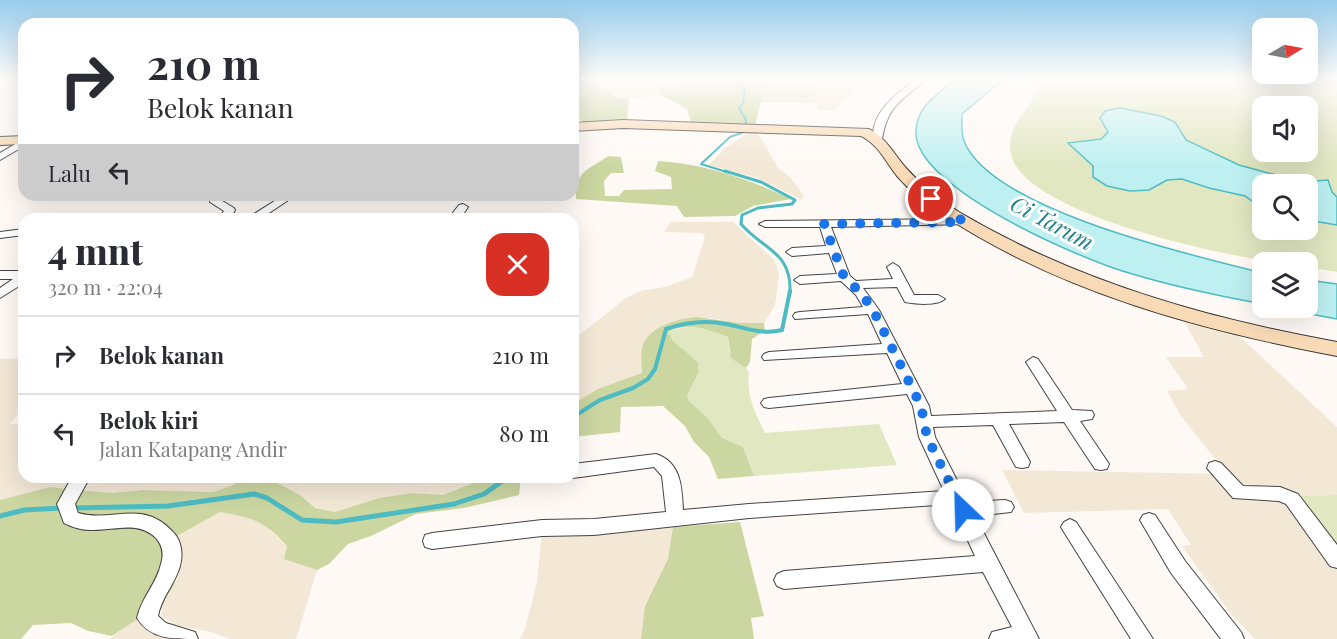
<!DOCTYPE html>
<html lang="id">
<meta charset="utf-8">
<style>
:root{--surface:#fff;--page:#f7f7f7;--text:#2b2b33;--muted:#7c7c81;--line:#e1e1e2}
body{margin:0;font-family:"Playfair Display",serif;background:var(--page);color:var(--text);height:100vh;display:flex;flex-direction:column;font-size:22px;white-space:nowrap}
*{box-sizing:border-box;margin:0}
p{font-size:20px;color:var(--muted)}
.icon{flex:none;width:33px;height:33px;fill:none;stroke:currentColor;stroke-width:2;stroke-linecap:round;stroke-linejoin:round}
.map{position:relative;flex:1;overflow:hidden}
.details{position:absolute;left:18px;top:213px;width:561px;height:270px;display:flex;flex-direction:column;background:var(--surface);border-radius:18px;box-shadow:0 6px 24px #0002}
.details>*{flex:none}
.top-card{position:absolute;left:18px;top:18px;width:561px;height:183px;border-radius:18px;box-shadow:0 6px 24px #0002;background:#fff;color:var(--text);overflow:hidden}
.needle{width:39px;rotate:80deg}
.fabs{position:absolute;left:1252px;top:18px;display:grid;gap:12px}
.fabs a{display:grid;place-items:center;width:66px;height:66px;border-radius:12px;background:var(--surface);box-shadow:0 6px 24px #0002;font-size:30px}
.pin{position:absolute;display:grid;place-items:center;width:51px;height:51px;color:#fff;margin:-26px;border:3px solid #fff;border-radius:50%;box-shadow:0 2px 6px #0007}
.me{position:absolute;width:66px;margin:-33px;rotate:336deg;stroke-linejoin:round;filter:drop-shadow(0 0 4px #0008)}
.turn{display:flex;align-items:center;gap:21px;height:126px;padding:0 30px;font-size:27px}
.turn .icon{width:78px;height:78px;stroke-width:2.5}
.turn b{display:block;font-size:42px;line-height:51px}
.then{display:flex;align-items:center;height:57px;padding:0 30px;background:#0003;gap:12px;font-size:22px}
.round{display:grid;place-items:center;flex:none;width:63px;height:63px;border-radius:18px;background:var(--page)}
.summary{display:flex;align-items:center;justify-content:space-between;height:102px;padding:0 30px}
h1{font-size:36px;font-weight:800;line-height:45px}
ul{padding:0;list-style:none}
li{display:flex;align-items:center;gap:18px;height:78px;padding:0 30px;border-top:2px solid var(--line)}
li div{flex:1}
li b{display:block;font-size:22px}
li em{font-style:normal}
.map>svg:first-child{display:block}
</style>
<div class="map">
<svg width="1337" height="639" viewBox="0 0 1337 639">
<rect width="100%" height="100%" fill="#fef9f5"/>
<!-- farmland -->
<path fill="#f3e7d6" d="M 588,78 L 694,78 L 684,86 L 658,89 L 664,96 L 617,99 L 610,91 L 595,86 Z
M 822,78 L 914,78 L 899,89 L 865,85 L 848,96 L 835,111 L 817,110 L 817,104 L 813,103 Z
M 750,132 L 757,133 L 762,140 L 778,168 L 791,178 L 803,195 L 802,200 L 758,178 L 709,165 L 725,148 Z
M 671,222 L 733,222 L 774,260 L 779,274 L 775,305 L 764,323 L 741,323 L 709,318 L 642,347 L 643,373 L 573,404 L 573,340 L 626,298 L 640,291 L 665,287 L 692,277 L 705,237 L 702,233 L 664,232 Z
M 1184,321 L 1237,334 L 1337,427 L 1337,495 L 1284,496 L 1337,567 L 1337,639 L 1255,639 L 1253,637 L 1232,615 L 1182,546 L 1191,545 L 1168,509 L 1024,513 L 1002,470 L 1227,474 L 1181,416 L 1167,391 L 1188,389 L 1166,357 L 1204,357 Z
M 24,358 L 24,407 L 10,424 L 24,424 L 24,477 L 246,477 L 233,485 L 213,492 L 143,490 L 110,493 L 50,487 L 0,500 L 0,359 Z
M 263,477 L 480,477 L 476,482 L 443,495 L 412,493 L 379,498 L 335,512 L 315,508 L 300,495 Z
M 220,512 L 250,517 L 263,523 L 287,546 L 285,559 L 317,570 L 296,639 L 230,639 L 211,632 L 176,625 L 161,616 L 162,604 L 177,579 L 177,536 Z
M 673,527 L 668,559 L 645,606 L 641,639 L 520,639 L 525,629 L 537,582 L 542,533 Z
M 141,617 L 147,629 L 170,639 L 110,639 L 131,622 Z"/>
<!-- green -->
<path fill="#e1e7c1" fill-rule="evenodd" d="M 761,78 L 822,78 L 813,103 L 761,102 Z
M 1042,78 L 1337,78 L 1337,272 L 1308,267 L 1308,262 C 1297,262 1286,263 1276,262 C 1225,256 1010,212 1010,147 C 1010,124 1025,114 1035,95 C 1038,90 1040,83 1042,78 ZM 1263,106 L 1308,106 L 1308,152 L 1263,152 ZM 1263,184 L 1308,184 L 1308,230 L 1263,230 Z
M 689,327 L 708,329 L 729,337 C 726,362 739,358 749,372 C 746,396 755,412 765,433 L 879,424 L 897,465 L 754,476 L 743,447 L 722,438 L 708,418 L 689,401 L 687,395 L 699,372 L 698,362 L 672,341 L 668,332 Z
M 1337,495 L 1337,567 L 1284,496 Z"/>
<!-- forest -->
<path fill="#cbd6a1" d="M 573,78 L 588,78 L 595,86 L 610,91 L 617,99 L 629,98 L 627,122 L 585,124 L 573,114 Z
M 694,78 L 761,78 L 761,102 L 755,125 L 691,123 L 687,109 L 661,95 L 658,89 L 663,86 L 684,86 Z
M 608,156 L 621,157 L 624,173 L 611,173 L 604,181 L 605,196 L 619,196 L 624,190 L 672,189 L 671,177 L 655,171 L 658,161 C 705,164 749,179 791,199 L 753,206 L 735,216 L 684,217 L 677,206 L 576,199 C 575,170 589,170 608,156 Z
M 696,317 L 741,323 L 764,323 L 765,331 L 752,339 L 750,362 L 746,368 L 731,358 L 728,337 C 710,330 686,321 668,332 L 673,341 L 698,362 L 699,372 L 687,395 L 689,401 L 708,418 L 722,438 L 743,447 L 754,476 L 718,479 L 709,457 L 694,442 L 685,426 L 663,406 L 621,407 L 620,432 L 573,437 L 573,404 L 598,389 L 642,373 C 642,365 640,353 643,345 C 650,326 678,319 696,317 Z
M 246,477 L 265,477 L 300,495 L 315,508 L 335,512 L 379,498 L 412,493 L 443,495 L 476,482 L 480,477 L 521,477 L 519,495 L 464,508 L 416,514 L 371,536 L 348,544 L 329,564 L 317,570 L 284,559 L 287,546 C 264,520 252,518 220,512 L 177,536 C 189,598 154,606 112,636 L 88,631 L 71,623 L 33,625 L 21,639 L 0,639 L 0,500 L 50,487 L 110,493 L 143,490 L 213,492 L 233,485 Z
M 740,522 L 764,616 L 751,618 L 754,639 L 641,639 L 645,606 L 668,559 L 673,527 Z"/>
<!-- water -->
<path fill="#bef0f1" stroke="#4cbbc2" stroke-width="1.5" d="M 956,78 L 1005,78 L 962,114 C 962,122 961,134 964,141 C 991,210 1195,256 1263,273 L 1263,304 C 1219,296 1172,286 1129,273 C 1083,260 912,187 916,131 C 917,105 939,94 956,78 Z
M 1120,108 L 1161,116 L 1175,122 L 1186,140 L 1239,165 L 1302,182 L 1328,180 L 1332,192 L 1337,197 L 1337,225 L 1308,220 L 1308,184 L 1263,184 L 1263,209 L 1245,196 L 1209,188 L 1182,179 L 1167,180 L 1149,190 L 1130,191 L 1107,186 L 1093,177 L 1093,166 L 1068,143 L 1101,139 L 1108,132 L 1100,118 L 1105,111 Z
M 1308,280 L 1337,284 L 1337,319 L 1278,308 L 1308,308 Z"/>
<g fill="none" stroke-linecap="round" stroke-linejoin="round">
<!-- stream-far3 -->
<path stroke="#4cbbc2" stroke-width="2" d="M 730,173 L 701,164 L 730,137 L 744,132 L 746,120 L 739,108 L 743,103 L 745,90 L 732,78"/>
<!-- stream-far2 -->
<path stroke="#4cbbc2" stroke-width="3" d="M 725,171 L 761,182 L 795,200 L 792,204 L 758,208 L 742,215 L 741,224 C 763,250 792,251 790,293"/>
<!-- stream-far1 -->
<path stroke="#4cbbc2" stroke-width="4" d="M 573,417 L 600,400 L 633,388 L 648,379 L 655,369 L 666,329 C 686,322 706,320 726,324 C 746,328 762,335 782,330 L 790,291"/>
<!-- stream -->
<path stroke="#4cbbc2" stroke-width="5" d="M 72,508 L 168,506 L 254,494 L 267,498 L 302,520 L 336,522 L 454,504 L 484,494 L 508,477
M 0,516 L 24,510 L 62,508"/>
<defs>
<path id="street" d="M 918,78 L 927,78 C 904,100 888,103 882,139 L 874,141 C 868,114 898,92 918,78 Z
M 24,139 L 24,146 L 0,160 L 0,153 Z
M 209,195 L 219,195 L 219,199 L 234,208 L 235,210 L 230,219 L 218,219 L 224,211 L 210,202 Z
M 284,195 L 296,195 L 260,219 L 246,219 Z
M 463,204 L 468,207 L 460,219 L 448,219 L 459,205 Z
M 964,219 L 970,222 L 968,224 L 831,227 L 850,276 L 856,281 L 893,279 L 887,267 L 893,263 L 899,267 L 914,295 L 938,295 L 945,299 C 937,306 916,304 905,302 L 897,287 L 863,288 L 879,310 L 929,406 L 931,416 L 1057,411 L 1026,362 L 1033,357 L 1038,359 L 1072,410 L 1092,411 L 1094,415 L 1092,419 L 1080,421 L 1109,464 L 1107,469 L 1101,470 L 1095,469 L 1064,422 L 1009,424 L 1030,462 L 1028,467 L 1022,468 L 1016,467 L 993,425 L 933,427 L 935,437 L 968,502 L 1005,500 L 1011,502 L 1014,507 L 1011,512 L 975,516 L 1039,639 L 989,639 L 992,632 L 1012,627 L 983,572 L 784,589 L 777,586 L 774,580 L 777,574 L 784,571 L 975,556 L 951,504 L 749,518 L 594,535 L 542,536 L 432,549 L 425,547 L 423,541 L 425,535 L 432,533 L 542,520 L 594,519 L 666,512 L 662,476 L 654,467 L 573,478 L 571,477 L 573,477 L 573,464 L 656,454 C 681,462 682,487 683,510 L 749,504 L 944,491 L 919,437 L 913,406 L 907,394 L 769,408 L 764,407 L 761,403 L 764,399 L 769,398 L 902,384 L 887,353 L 764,360 L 762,357 L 764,354 L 769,352 L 882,344 L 868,314 L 795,319 L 793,316 L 795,313 L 800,312 L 863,307 L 856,295 L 841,281 L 800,284 L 794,280 L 800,276 L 837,274 L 829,253 L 792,256 L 786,252 L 792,248 L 826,246 L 820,227 L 765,227 L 759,224 L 765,221 Z
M 24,229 L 24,235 L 0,238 L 0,232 Z
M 0,271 L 24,271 L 24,283 L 0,298 L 0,288 L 13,279 L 0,279 Z
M 1215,461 L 1221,463 L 1243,486 L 1280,487 L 1298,494 L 1337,545 L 1337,568 L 1330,566 L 1286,504 L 1279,501 L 1233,498 L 1207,468 L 1209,463 Z
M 72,477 L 90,477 L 75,504 L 78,513 C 113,523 142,498 173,532 C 182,541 183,555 180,566 C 175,584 161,598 158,616 L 166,623 L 195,632 L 198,639 C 171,639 150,639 137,618 C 141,598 157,583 161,564 C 164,554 163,546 156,538 C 137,520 114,531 90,530 C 81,530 72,527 64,523 L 57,504 Z
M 1149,513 L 1155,515 L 1185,561 L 1241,632 L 1244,639 L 1221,639 L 1171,573 L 1140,520 L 1143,515 Z
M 1070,519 L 1076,522 L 1153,639 L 1131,639 L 1064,532 L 1061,527 L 1064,522 Z"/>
<path id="secondary" d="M 623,120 L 869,129 C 886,138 894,154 906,168 C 921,185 940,200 959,212 C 1075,281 1205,318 1337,342 L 1337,356 C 1201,330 1063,293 946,217 C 928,206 911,192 897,176 C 886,162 878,144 861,136 L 623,128 L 573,131 L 573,123 Z
M 24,136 L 24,144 L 0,145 L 0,137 Z"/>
</defs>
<!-- street casing -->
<use href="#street" stroke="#444" stroke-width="2"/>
<!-- secondary casing -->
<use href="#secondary" stroke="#333" stroke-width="2"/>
<!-- street -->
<use href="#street" fill="#fff" fill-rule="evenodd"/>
<!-- secondary -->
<use href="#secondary" fill="#f8dab6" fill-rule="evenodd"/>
</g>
<!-- sky -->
<linearGradient id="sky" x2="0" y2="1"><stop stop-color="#97ccec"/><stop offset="0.47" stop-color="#fffcfa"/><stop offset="1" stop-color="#fffcfa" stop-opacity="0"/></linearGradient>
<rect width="1337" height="167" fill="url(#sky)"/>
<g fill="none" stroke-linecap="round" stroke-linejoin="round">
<!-- route -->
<path stroke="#1a73e8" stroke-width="10" stroke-dasharray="0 18" d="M 931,199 L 964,222 L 824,224 L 844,277 L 861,293 L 873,310 L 921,406 L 927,437 L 963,510"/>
</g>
<g text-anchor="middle" stroke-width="6" stroke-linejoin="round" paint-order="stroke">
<!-- water labels -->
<g font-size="22" font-style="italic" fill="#22818a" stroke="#fff">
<text transform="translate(1052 223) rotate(28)" y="8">Ci Tarum</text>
</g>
</g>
</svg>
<div class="fabs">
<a><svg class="needle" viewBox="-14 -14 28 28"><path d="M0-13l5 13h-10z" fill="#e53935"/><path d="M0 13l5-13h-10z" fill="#7c7c81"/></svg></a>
<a><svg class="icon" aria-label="sound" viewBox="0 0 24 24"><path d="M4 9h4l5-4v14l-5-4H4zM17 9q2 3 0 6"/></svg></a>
<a><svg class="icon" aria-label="search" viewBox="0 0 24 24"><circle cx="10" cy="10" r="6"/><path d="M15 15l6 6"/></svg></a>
<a><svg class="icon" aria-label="layers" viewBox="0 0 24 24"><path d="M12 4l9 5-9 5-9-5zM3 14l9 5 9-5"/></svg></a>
</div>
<div class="pin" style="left:931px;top:199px;background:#d93025"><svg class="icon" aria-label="arrive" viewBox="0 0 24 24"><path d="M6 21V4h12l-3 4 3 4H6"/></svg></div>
<svg class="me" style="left:963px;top:510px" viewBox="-20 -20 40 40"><circle r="19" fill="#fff"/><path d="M0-13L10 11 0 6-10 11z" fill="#1a73e8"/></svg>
<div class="top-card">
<div class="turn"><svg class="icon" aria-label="right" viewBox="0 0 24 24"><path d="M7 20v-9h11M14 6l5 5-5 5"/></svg><div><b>210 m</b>Belok kanan</div></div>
<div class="then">Lalu<svg class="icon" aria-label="left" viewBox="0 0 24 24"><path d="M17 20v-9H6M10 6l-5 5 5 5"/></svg></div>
</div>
<section class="details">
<div class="summary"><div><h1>4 mnt</h1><p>320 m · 22:04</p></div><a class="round" style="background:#d93025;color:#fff"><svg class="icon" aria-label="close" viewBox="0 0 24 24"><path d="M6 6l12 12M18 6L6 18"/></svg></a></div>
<ul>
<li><svg class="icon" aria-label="right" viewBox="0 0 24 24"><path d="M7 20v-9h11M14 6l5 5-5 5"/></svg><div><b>Belok kanan</b></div><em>210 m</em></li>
<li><svg class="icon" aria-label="left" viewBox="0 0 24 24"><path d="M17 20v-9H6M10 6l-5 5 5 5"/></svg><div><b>Belok kiri</b><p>Jalan Katapang Andir</p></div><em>80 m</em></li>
</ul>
</section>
</div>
